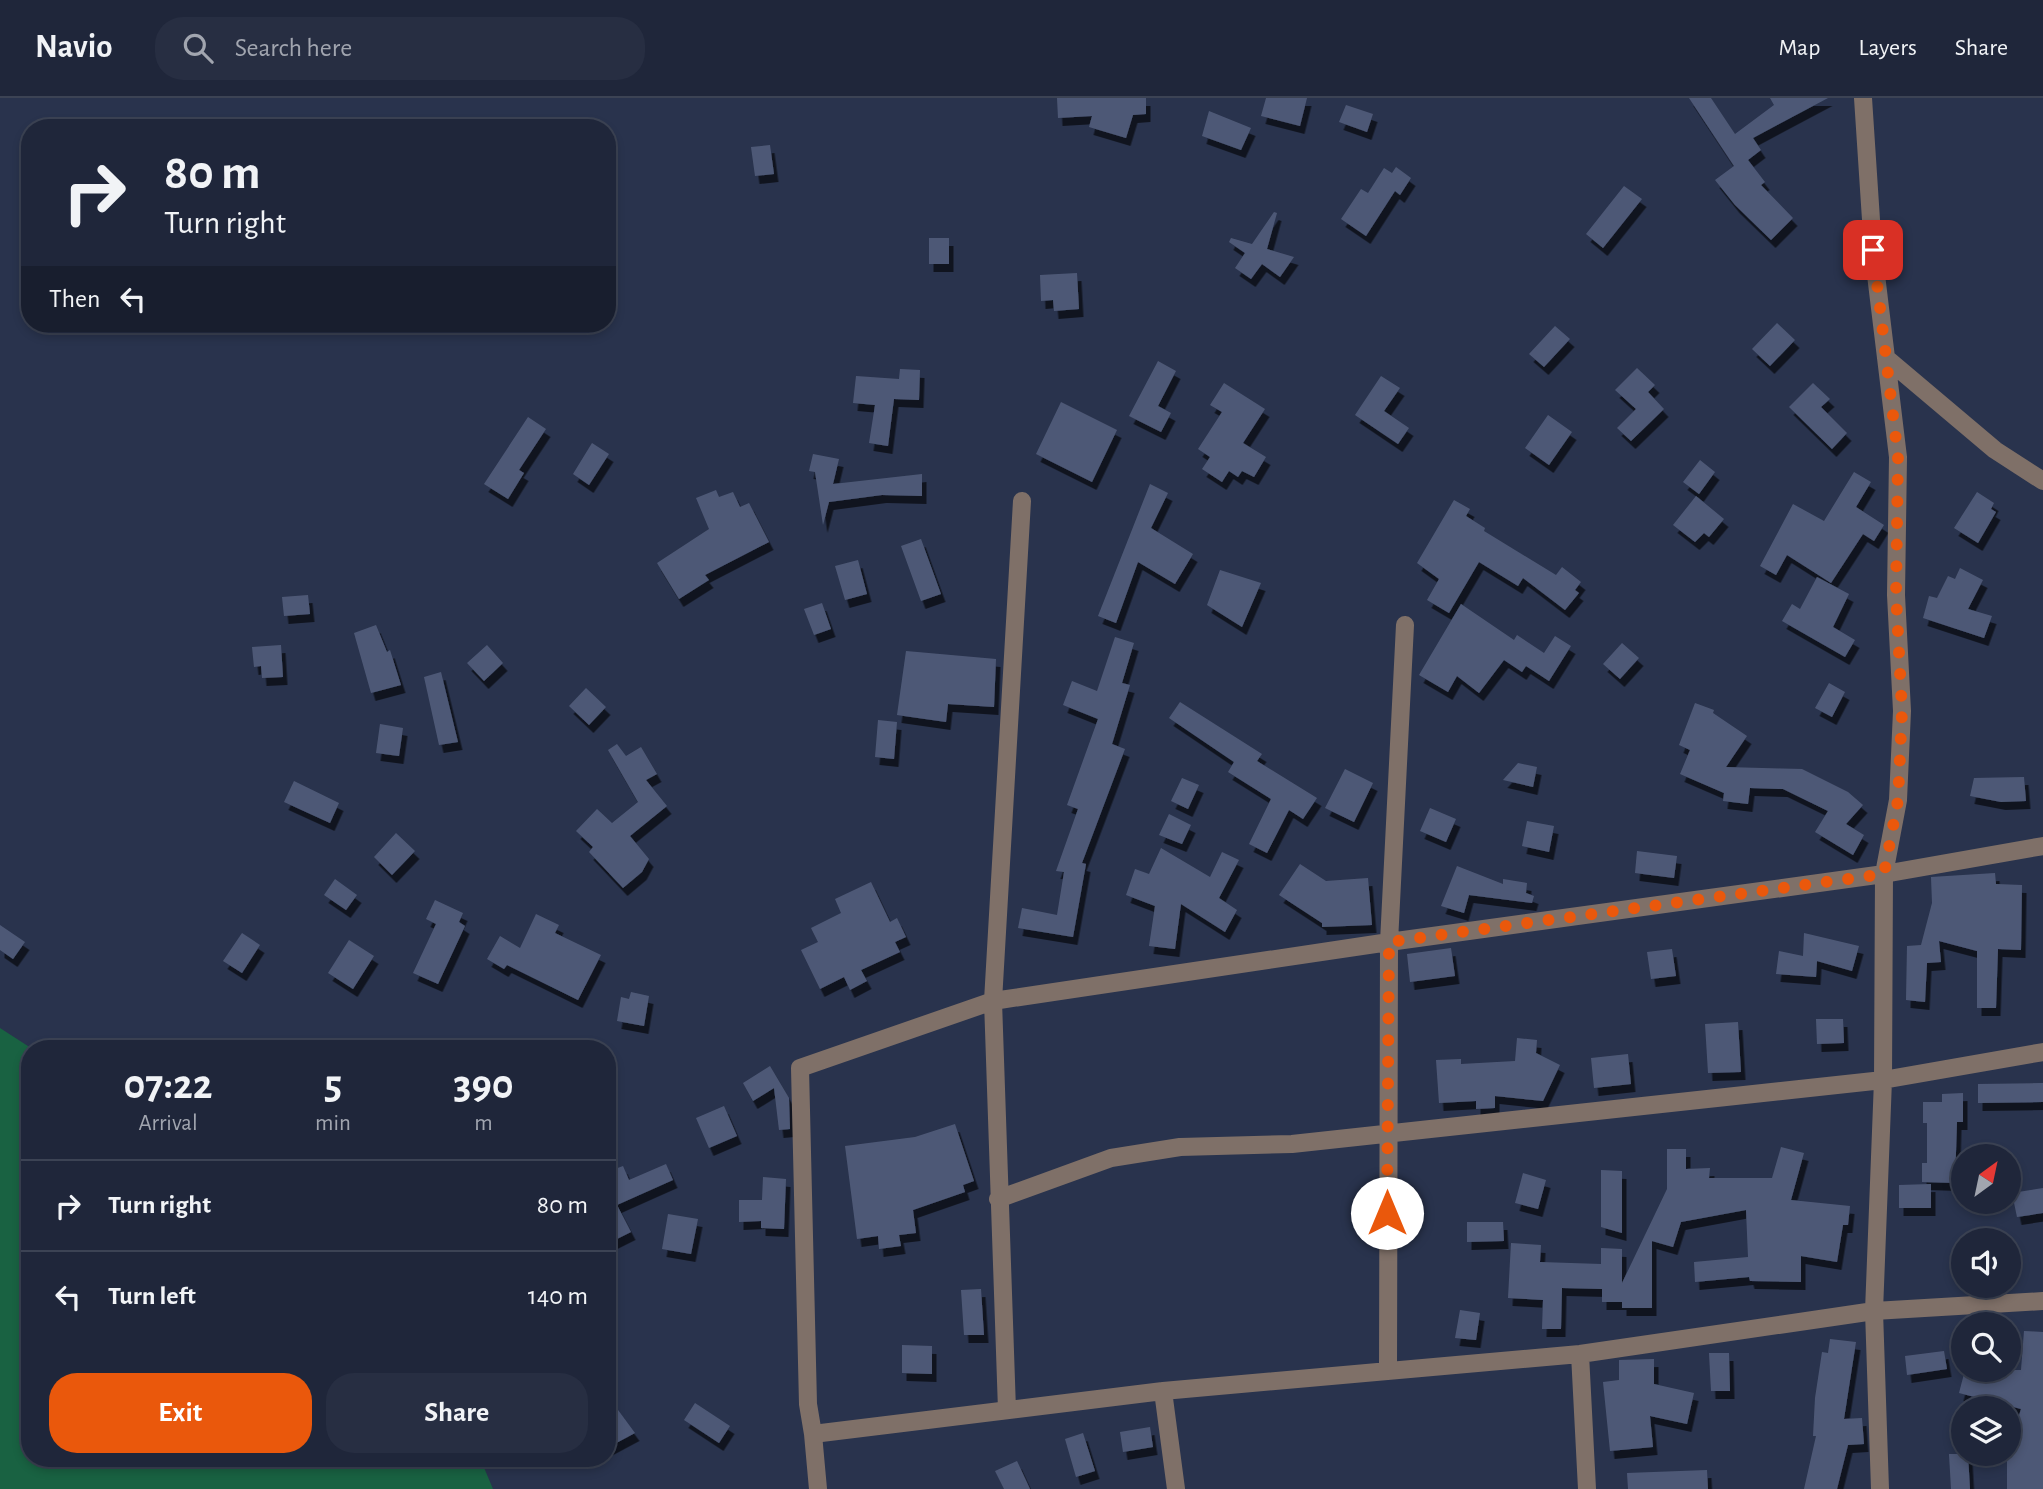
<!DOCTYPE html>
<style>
:root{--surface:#1f263a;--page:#272e42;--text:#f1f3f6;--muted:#a1a5af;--line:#3c4354;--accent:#ea580c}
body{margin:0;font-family:"Alegreya Sans",sans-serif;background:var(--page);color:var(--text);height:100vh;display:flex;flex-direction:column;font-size:26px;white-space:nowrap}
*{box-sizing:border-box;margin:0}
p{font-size:23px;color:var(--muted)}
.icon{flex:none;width:38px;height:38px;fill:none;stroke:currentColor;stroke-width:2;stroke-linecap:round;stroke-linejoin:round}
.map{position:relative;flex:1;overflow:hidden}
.panel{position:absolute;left:21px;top:942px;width:595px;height:427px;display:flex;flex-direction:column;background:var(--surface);border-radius:28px;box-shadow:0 4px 10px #0003,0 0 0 2px var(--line)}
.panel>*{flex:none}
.banner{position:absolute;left:21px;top:21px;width:595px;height:214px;border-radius:28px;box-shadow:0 4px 10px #0003,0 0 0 2px var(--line);background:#1f263a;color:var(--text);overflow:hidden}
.needle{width:46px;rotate:33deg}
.controls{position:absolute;left:1951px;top:1046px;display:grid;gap:14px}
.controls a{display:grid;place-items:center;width:70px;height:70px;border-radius:50%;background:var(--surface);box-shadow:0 4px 10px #0003,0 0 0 2px var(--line);font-size:35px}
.pin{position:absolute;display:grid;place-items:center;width:60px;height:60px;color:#fff;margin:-30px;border-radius:14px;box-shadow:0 4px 10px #0006}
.me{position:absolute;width:77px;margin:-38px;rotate:0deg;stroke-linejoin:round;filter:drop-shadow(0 0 5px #0008)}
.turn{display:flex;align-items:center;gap:24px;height:147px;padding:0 28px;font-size:32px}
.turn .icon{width:91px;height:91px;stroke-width:2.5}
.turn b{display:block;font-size:49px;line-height:60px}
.then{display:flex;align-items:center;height:66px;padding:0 28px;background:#0003;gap:14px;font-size:26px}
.eta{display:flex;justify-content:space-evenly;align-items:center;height:119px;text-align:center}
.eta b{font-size:42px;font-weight:700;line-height:49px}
.action{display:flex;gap:14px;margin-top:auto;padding:14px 28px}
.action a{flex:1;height:80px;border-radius:28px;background:var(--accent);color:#fff;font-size:28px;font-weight:700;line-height:80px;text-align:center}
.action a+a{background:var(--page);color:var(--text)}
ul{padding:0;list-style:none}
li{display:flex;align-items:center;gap:21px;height:91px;padding:0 28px;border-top:2px solid var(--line)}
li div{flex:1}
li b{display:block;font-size:26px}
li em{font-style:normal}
header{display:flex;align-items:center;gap:42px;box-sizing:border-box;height:98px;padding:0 35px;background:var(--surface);border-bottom:2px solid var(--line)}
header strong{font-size:33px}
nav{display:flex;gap:38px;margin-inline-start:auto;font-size:24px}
.search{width:490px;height:63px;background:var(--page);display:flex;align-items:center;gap:18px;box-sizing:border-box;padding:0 24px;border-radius:28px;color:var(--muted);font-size:26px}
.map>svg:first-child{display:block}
</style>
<header>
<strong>Navio</strong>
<div class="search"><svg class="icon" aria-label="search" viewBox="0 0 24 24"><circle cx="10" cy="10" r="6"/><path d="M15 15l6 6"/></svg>Search here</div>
<nav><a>Map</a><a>Layers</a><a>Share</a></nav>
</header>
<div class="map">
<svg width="2043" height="1391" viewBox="0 0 2043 1391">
<defs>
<filter id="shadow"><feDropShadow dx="4.5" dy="8" stdDeviation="0" flood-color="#0009"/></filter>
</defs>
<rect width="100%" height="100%" fill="#29334d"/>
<!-- green -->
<path fill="#196242" d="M 0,930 L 31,950 L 30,1360 L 480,1360 L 493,1391 L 0,1391 Z"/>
<!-- building -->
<path fill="#4e5976" filter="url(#shadow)" d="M 1057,0 L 1146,0 L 1146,16 L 1133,17 L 1126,40 L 1089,29 L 1092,18 L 1058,20 Z
M 1266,0 L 1307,0 L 1300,28 L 1261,18 Z
M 1689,0 L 1711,0 L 1735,36 L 1774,7 L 1770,0 L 1828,0 L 1753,40 L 1761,52 L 1748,62 L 1765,84 L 1761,87 L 1793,120 L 1771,142 L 1735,107 L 1715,82 L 1734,68 Z
M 1346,7 L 1373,16 L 1367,34 L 1339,24 Z
M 1209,13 L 1251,30 L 1241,52 L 1202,38 Z
M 770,47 L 774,76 L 755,78 L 751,49 Z
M 1396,69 L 1411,80 L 1400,97 L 1395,93 L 1366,138 L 1341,121 L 1361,91 L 1368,95 L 1384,70 L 1392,75 Z
M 1624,88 L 1642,101 L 1603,150 L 1586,136 Z
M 1274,114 L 1277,115 L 1267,151 L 1294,159 L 1280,179 L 1262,166 L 1251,181 L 1235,170 L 1245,155 L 1229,144 L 1231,140 L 1252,146 Z
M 929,140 L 949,140 L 949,166 L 929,166 Z
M 1077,175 L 1079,211 L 1054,213 L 1053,202 L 1041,203 L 1040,177 Z
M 1777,225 L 1795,242 L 1770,268 L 1752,251 Z
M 1555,228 L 1570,241 L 1544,269 L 1529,256 Z
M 1158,263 L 1176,273 L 1158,308 L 1171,315 L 1161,334 L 1129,318 Z
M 1637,270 L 1655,287 L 1648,294 L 1664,311 L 1631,343 L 1617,330 L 1636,311 L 1615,292 Z
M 900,271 L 920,272 L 919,302 L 894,301 L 888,348 L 869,345 L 875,307 L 853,305 L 856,278 L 899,281 Z
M 1381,278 L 1400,290 L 1384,313 L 1409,330 L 1398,346 L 1355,317 Z
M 1224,285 L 1265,311 L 1243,345 L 1266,359 L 1254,379 L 1242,373 L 1238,379 L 1229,373 L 1222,384 L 1202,371 L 1210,359 L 1198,351 L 1222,314 L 1210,307 Z
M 1813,285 L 1830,301 L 1821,309 L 1847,335 L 1832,351 L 1789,309 Z
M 1061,304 L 1117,332 L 1092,384 L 1036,356 Z
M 1548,317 L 1572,334 L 1549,367 L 1525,350 Z
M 528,319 L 546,331 L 519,372 L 524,375 L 508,401 L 484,386 Z
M 592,345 L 609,356 L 589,387 L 573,376 Z
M 813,356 L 839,361 L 833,386 L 922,376 L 922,398 L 882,397 L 829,404 L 823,427 L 815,374 L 809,373 Z
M 1700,362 L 1715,374 L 1699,396 L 1683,384 Z
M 1854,374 L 1871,384 L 1856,409 L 1884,427 L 1874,443 L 1863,436 L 1831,485 L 1787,457 L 1776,477 L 1760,468 L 1793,406 L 1824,423 Z
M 1150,386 L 1168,395 L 1151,430 L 1193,456 L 1175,486 L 1138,464 L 1116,525 L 1098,518 Z
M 716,392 L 719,399 L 733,394 L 740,409 L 749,405 L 769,444 L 705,477 L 709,482 L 679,501 L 657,465 L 709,431 L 696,400 Z
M 1977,394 L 1994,405 L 1991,411 L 1996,414 L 1978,445 L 1954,430 Z
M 1696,398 L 1724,421 L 1709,439 L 1704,435 L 1695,444 L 1673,427 Z
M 1454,402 L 1470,411 L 1466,418 L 1485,430 L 1484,433 L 1556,477 L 1562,469 L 1581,484 L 1575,492 L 1579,495 L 1565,512 L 1523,480 L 1518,488 L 1479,464 L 1449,515 L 1427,502 L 1439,481 L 1417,465 Z
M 921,441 L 941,496 L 921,503 L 901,448 Z
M 858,462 L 867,496 L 845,502 L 835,468 Z
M 1960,470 L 1983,482 L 1968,511 L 1992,518 L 1984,540 L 1923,520 L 1929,498 L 1937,500 L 1948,478 L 1955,481 Z
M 1220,472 L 1261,485 L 1242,529 L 1207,507 Z
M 1817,479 L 1849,496 L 1833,529 L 1855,542 L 1845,559 L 1782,523 L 1792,506 L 1800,511 Z
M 308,497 L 310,516 L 284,518 L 282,499 Z
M 822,505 L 831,531 L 814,537 L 804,511 Z
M 1461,506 L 1514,542 L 1517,537 L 1544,555 L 1555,538 L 1571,548 L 1549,583 L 1526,568 L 1522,574 L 1504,562 L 1479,595 L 1457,578 L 1448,594 L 1419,577 Z
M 376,527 L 387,554 L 390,552 L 401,587 L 371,595 L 354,535 Z
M 1115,539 L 1134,545 L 1122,585 L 1130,587 L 1112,646 L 1125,651 L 1082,765 L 1086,766 L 1073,839 L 1018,830 L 1022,810 L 1057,817 L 1064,774 L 1056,773 L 1078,711 L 1067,707 L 1098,621 L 1063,607 L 1072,583 L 1097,593 Z
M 1622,545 L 1639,560 L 1620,581 L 1603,566 Z
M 281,547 L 283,579 L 262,580 L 261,568 L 254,569 L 252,549 Z
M 487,547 L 503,565 L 484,583 L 467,565 Z
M 906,553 L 996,561 L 994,609 L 948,606 L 946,624 L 897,617 Z
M 441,574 L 458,644 L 439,647 L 424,579 Z
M 1829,585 L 1845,594 L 1832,619 L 1815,610 Z
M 586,590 L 606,609 L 589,627 L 569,608 Z
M 1180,604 L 1262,656 L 1257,663 L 1317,700 L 1303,721 L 1289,712 L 1267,755 L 1249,746 L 1271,701 L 1228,674 L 1234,664 L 1169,620 Z
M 1695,605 L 1714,612 L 1713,615 L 1747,638 L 1726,669 L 1802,671 L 1848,694 L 1863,707 L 1846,726 L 1864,737 L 1853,757 L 1815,734 L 1828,713 L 1783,691 L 1750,690 L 1748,706 L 1723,703 L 1724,695 L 1680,676 L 1690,652 L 1679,647 Z
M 878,622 L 897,624 L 894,661 L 875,659 Z
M 380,626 L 403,630 L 399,658 L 376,655 Z
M 617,646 L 626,658 L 641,649 L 657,676 L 646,682 L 667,708 L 630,738 L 649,761 L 642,774 L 623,790 L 589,754 L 593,749 L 576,733 L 597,711 L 612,725 L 638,704 L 608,652 Z
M 1518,665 L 1537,669 L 1533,689 L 1503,682 Z
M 1345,671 L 1373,685 L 1354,724 L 1325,710 Z
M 2024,679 L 2026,703 L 2001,704 L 1970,698 L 1974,680 Z
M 1182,680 L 1199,687 L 1188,711 L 1171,703 Z
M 294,683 L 339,705 L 330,725 L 284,704 Z
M 1430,710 L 1456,721 L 1446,744 L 1420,733 Z
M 1169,716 L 1191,727 L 1182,746 L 1159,737 Z
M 1527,723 L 1554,728 L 1549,754 L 1522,748 Z
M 396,735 L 415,753 L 392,777 L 374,759 Z
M 1161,750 L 1210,779 L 1222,754 L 1239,762 L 1219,800 L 1237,812 L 1225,834 L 1181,806 L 1175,851 L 1149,848 L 1155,808 L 1126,797 L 1135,771 L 1149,776 Z
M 1637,753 L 1677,758 L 1674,780 L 1635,775 Z
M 1300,766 L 1326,783 L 1368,780 L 1372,827 L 1322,829 L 1322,825 L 1279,797 Z
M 1457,768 L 1503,786 L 1503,781 L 1527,785 L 1526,795 L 1534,798 L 1532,805 L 1469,797 L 1464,815 L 1441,808 Z
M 1995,775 L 1996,786 L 2022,787 L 2021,852 L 1998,851 L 1996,910 L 1977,910 L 1977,853 L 1939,843 L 1941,864 L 1927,865 L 1925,904 L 1906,902 L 1907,848 L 1921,847 L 1932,805 L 1931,779 Z
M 335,781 L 357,797 L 346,812 L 324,797 Z
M 871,784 L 890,824 L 897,820 L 906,839 L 895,844 L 900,854 L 861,872 L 867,883 L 850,892 L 844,879 L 820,891 L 801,852 L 818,844 L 811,830 L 841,815 L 835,801 Z
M 435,802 L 463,815 L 459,824 L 465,828 L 438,886 L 413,875 L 436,826 L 426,821 Z
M 536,816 L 559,827 L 555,835 L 601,857 L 578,902 L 507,867 L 504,871 L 487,861 L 500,838 L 520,850 Z
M 0,827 L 25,844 L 13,861 L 0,852 Z
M 242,835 L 260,847 L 242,875 L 223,863 Z
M 1804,835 L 1859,848 L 1852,873 L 1817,863 L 1816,879 L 1776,876 L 1779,853 L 1803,858 Z
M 349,842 L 374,858 L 353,891 L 328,875 Z
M 1451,850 L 1455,878 L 1410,884 L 1407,856 Z
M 1672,851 L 1676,878 L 1651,881 L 1647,854 Z
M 631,894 L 649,898 L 644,928 L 617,923 L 621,899 L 629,901 Z
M 1816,921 L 1843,921 L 1844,945 L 1817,946 Z
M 1738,924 L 1741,974 L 1708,975 L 1705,926 Z
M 1517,940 L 1537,942 L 1536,955 L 1560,967 L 1543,1003 L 1495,998 L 1495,1010 L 1476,1011 L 1476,1003 L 1439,1005 L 1436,962 L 1461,961 L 1461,966 L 1515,963 Z
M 1628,956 L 1631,986 L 1594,990 L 1591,960 Z
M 770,968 L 789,1000 L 790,1031 L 779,1032 L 774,990 L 753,1003 L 743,985 Z
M 2043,985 L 2043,1004 L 1978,1005 L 1978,986 Z
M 1963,995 L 1963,1024 L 1957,1024 L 1955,1085 L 1922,1084 L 1922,1065 L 1927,1065 L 1927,1025 L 1923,1025 L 1923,1004 L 1942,1004 L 1942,996 Z
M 724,1008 L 737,1038 L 709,1050 L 696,1020 Z
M 955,1026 L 974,1083 L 963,1087 L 965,1094 L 913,1112 L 916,1135 L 899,1137 L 901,1148 L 879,1151 L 878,1138 L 857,1141 L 845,1048 L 915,1039 Z
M 1781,1049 L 1804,1055 L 1791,1102 L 1850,1108 L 1848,1127 L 1843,1127 L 1837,1164 L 1801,1158 L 1801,1184 L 1750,1183 L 1749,1179 L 1695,1184 L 1694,1164 L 1748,1159 L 1746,1112 L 1681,1124 L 1673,1149 L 1652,1143 L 1652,1210 L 1622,1210 L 1622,1204 L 1602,1204 L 1602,1191 L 1562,1190 L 1561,1231 L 1542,1231 L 1543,1202 L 1508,1200 L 1511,1145 L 1541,1147 L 1540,1164 L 1601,1166 L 1601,1150 L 1622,1151 L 1622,1185 L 1667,1091 L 1667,1051 L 1686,1051 L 1686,1071 L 1710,1070 L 1709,1080 L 1772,1080 Z
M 666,1066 L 673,1082 L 617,1107 L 631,1134 L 607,1146 L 607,1074 L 623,1068 L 629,1082 Z
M 1601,1072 L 1622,1073 L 1622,1135 L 1601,1129 Z
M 1523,1075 L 1546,1082 L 1538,1111 L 1515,1105 Z
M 763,1079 L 786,1081 L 784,1131 L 761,1130 L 761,1123 L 739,1124 L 739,1102 L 762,1102 Z
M 1931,1086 L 1931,1110 L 1899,1110 L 1899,1087 Z
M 2043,1090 L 2043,1115 L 2017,1119 L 2012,1095 Z
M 668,1116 L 698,1121 L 691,1156 L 662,1151 Z
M 1467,1124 L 1503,1124 L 1504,1143 L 1467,1144 Z
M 981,1191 L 984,1237 L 964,1237 L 961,1192 Z
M 1460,1212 L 1480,1215 L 1476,1242 L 1455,1240 Z
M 2024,1233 L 2043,1234 L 2043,1391 L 2007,1391 L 2007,1356 L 2021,1311 L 1959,1295 L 1965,1272 L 2021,1272 Z
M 1830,1241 L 1856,1244 L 1844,1321 L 1862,1320 L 1864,1346 L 1848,1347 L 1837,1391 L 1804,1391 L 1816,1338 L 1813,1338 L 1815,1300 L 1822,1254 L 1828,1255 Z
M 902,1247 L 932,1248 L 932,1276 L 902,1275 Z
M 1944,1253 L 1947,1271 L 1907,1277 L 1905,1258 Z
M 1709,1255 L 1729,1255 L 1730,1293 L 1711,1293 Z
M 1654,1261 L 1654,1286 L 1694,1295 L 1687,1326 L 1650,1318 L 1653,1349 L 1610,1353 L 1603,1284 L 1619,1282 L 1619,1262 Z
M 607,1297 L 635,1335 L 607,1350 Z
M 695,1305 L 730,1328 L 719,1345 L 684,1322 Z
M 1150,1329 L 1153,1349 L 1123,1354 L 1120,1334 Z
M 1083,1335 L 1095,1373 L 1076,1379 L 1065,1341 Z
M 1949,1356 L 1968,1356 L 1970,1391 L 1951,1391 Z
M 1017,1363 L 1030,1391 L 1004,1391 L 995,1373 Z
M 1707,1372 L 1708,1391 L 1628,1391 L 1627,1375 Z"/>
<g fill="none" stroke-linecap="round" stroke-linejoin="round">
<!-- street -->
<path stroke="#7f7068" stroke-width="18" d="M 1863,0 L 1873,152 L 1898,359 L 1896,497 L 1902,613 L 1898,702 L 1884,776 L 1883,982 L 1874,1213 L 1880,1391
M 1886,260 L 1995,352 L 2043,383
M 2043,748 L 1884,776 L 1389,844 L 993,903 L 800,970 L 808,1306 L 813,1336 L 1163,1293 L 1580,1256 L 1874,1213 L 2043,1203
M 998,1101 L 1111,1060 L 1180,1049 L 1292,1046 L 1883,982 L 2043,954
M 1580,1256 L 1587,1391
M 1388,1273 L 1389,844 L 1405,527
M 1163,1293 L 1176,1391
M 1007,1312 L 993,903 L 1022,403
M 813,1336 L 818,1391"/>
</g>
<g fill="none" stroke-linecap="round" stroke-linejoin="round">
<!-- route -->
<path stroke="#ea580c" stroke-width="12" stroke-dasharray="0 21.6" d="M 1387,1115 L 1389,844 L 1884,776 L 1898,702 L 1902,613 L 1896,496 L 1898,359 L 1873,152"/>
</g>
</svg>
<div class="controls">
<a><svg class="needle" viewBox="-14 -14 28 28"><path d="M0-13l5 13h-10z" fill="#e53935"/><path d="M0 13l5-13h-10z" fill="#a1a5af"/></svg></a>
<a><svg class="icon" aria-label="sound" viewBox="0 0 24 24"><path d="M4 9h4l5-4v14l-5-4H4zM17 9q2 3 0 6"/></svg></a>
<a><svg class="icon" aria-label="search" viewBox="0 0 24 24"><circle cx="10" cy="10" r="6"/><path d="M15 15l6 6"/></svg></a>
<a><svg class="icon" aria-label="layers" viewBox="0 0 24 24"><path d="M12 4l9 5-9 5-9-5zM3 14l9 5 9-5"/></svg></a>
</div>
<div class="pin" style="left:1873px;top:152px;background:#d93025"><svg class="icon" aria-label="arrive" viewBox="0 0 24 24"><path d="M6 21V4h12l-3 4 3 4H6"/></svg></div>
<svg class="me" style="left:1387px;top:1115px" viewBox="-20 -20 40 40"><circle r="19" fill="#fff"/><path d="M0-13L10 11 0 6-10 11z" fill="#ea580c"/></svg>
<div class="banner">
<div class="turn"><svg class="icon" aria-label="right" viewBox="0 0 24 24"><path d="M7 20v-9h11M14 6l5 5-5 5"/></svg><div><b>80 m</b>Turn right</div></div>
<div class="then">Then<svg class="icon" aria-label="left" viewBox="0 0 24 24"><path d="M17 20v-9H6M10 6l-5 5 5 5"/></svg></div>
</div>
<section class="panel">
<div class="eta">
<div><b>07:22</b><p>Arrival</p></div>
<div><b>5</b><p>min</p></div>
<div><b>390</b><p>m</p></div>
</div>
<ul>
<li><svg class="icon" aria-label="right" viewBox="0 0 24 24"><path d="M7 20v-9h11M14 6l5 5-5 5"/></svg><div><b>Turn right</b></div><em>80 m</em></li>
<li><svg class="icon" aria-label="left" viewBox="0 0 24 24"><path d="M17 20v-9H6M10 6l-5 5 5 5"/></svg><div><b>Turn left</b></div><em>140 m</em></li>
</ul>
<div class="action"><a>Exit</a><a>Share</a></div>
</section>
</div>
